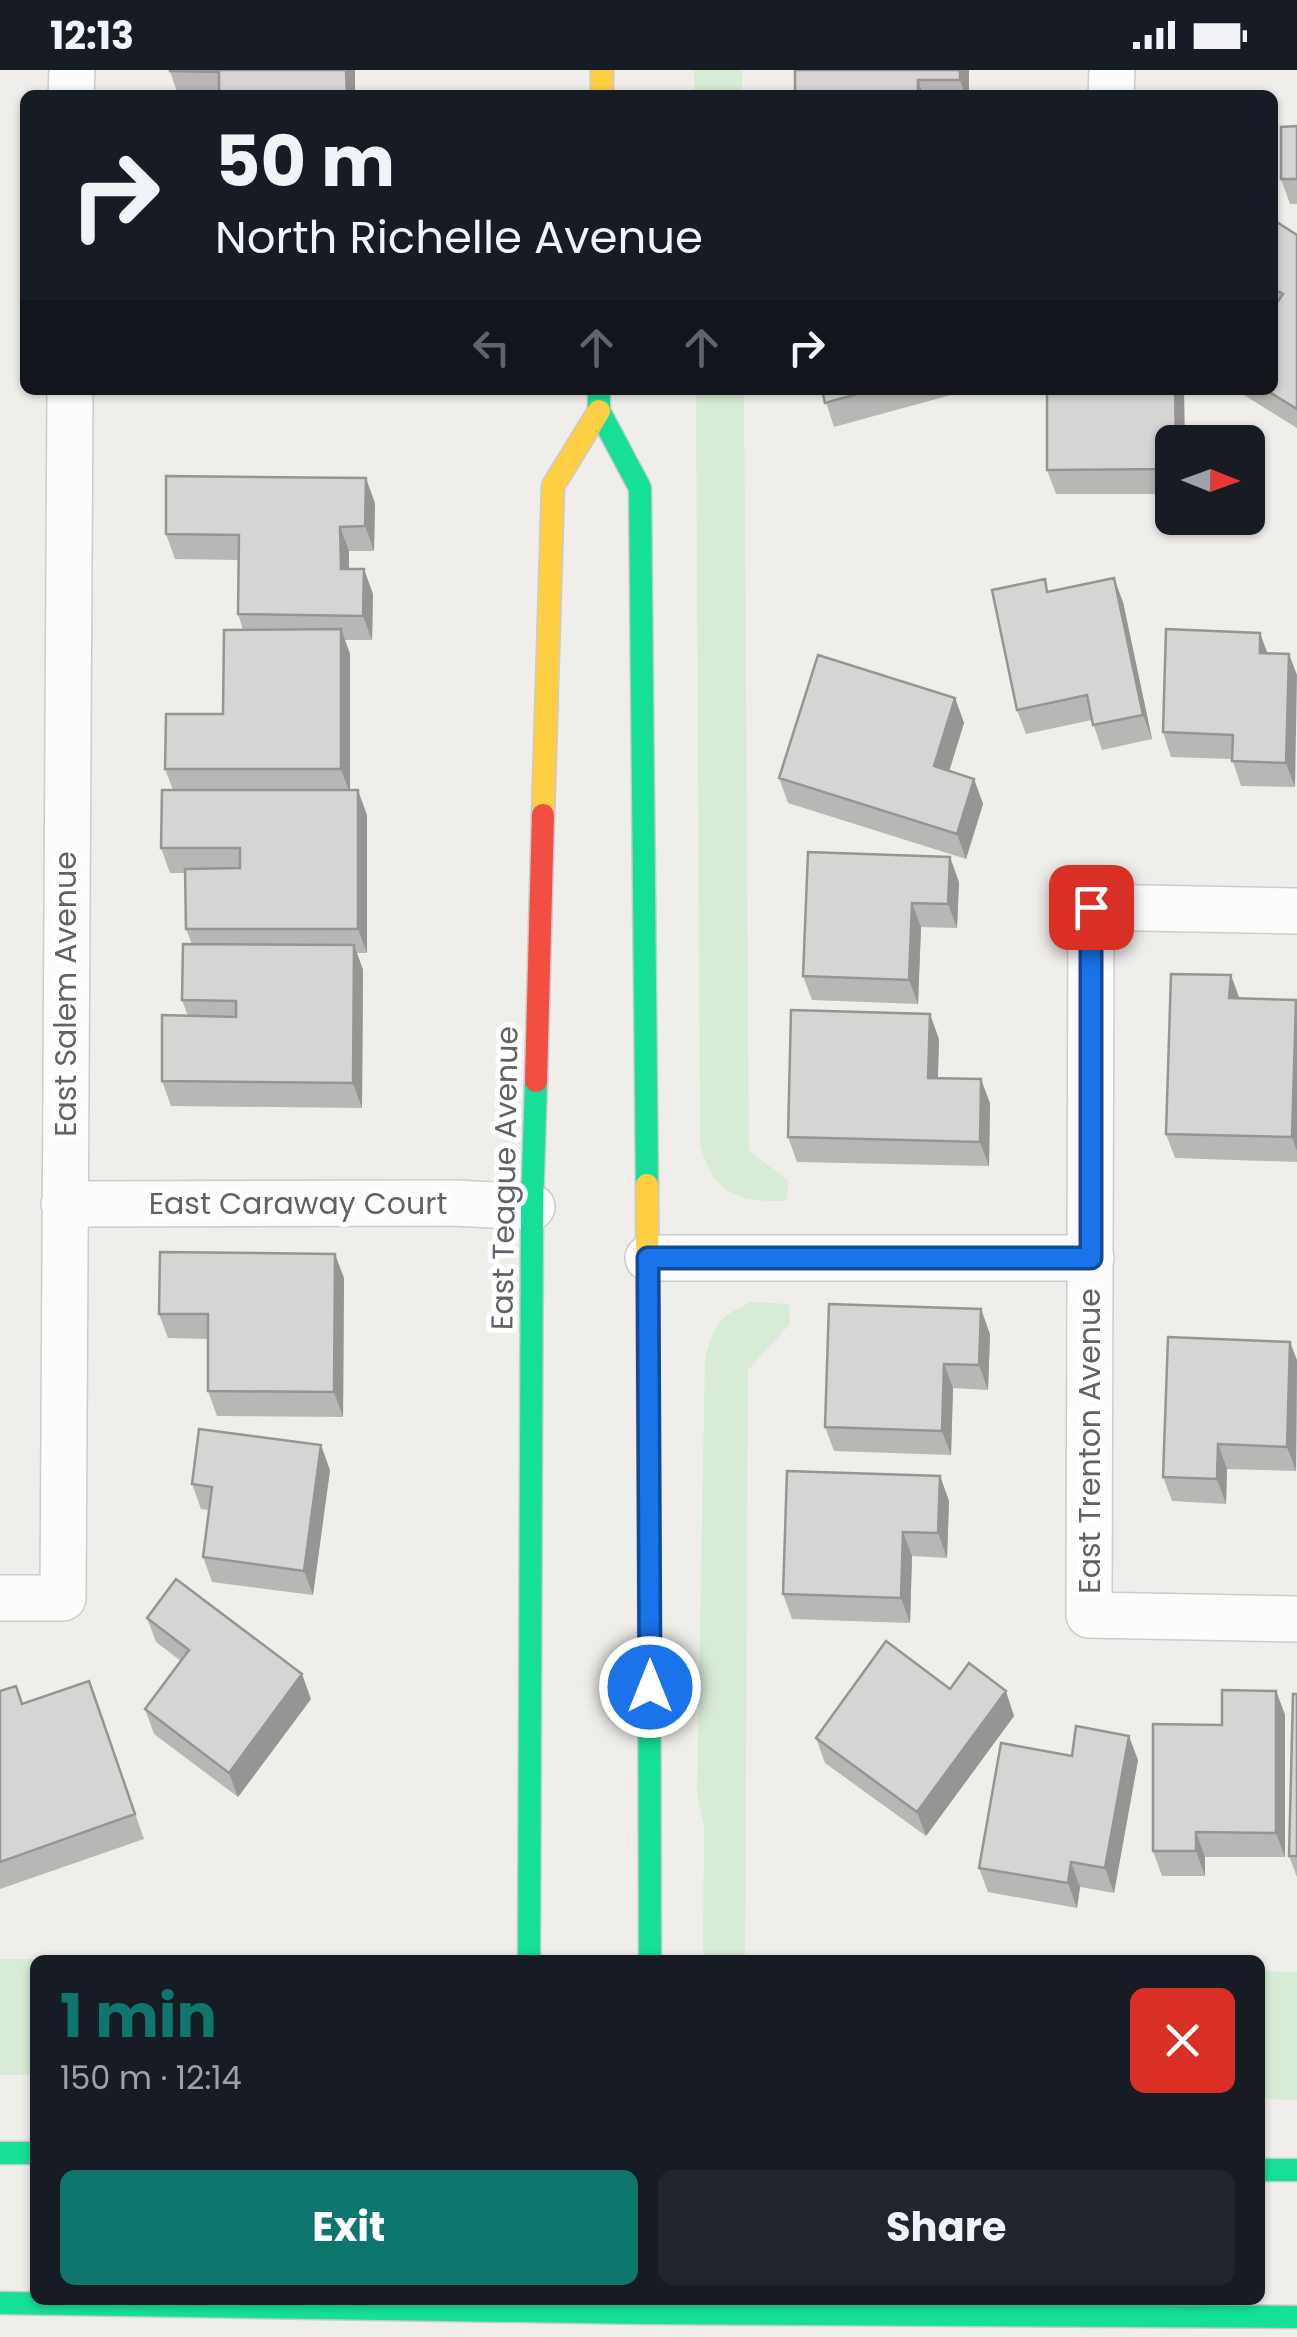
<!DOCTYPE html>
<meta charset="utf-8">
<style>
:root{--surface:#171b24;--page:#20242c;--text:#f1f3f6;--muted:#9ea1a6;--accent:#0f766e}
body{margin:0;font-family:Poppins,sans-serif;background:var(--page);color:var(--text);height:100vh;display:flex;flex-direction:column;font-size:38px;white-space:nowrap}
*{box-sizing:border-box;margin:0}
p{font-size:32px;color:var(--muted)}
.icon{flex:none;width:55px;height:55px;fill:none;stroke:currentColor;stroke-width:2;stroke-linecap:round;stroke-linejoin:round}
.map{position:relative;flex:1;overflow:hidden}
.details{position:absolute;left:30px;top:1885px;width:1235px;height:350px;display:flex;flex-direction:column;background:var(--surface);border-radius:15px;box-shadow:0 2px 8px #0004}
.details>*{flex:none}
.hud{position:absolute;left:20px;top:20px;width:1258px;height:305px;border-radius:15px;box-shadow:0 2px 8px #0004;background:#171b24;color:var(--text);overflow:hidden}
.needle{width:65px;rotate:91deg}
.fabs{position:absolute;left:1155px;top:355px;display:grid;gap:20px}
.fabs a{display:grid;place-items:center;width:110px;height:110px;border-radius:15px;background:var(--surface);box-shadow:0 2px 8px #0004;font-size:50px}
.pin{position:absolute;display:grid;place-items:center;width:85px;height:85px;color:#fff;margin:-42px;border-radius:20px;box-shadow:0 5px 15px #0006}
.me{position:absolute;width:110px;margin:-55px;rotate:0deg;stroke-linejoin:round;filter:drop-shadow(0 0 8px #0008)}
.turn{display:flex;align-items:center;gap:35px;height:210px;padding:0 30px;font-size:45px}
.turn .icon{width:130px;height:130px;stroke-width:2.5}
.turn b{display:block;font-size:70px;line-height:85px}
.lanes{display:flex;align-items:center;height:95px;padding:0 30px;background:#0003;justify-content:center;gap:50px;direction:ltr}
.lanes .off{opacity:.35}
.round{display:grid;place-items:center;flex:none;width:105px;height:105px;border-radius:15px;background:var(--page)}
.summary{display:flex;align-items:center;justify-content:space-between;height:170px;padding:0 30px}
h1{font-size:60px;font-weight:700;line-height:75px;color:var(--accent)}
.primary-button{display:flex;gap:20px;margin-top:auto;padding:20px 30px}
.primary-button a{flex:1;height:115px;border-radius:15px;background:var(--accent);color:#fff;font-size:40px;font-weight:700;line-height:115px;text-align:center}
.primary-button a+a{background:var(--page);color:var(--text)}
.status{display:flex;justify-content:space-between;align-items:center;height:70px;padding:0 50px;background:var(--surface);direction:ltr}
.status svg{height:28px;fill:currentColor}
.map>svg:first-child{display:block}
</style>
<div class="status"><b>12:13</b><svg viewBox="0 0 49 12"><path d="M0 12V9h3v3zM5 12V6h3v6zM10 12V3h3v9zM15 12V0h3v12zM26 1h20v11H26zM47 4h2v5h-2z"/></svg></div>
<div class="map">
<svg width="1297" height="2267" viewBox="0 0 1297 2267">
<rect width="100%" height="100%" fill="#efeeea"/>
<!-- green -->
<path fill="#d8ebd6" d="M 694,0 L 742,0 L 742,25 L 694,25 Z
M 696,320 L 744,320 L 749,1081 L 788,1110 L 787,1131 C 738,1132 715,1126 700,1075 Z
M 750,1232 L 789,1234 L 790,1254 L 748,1300 L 745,1890 L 703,1890 L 704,1756 L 697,1723 L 705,1290 C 712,1257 719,1247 750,1232 Z
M 0,1889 L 359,1890 L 35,1890 L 35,2005 L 0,2005 Z
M 1260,1901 L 1297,1902 L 1297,2030 L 1260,2029 Z"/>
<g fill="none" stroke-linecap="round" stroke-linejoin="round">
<defs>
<path id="street" d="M 71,25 L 72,0
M 1111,25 L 1112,0
M 1297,841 L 1091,837 L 1089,1545 L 1297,1549
M 64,1134 L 454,1133 L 532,1137
M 648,1188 L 1091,1188
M 0,1528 L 63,1528 L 70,320"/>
<path id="fast" d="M 599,320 L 599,341 L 640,418 L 647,1115
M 649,1481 L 650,1890
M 529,1890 L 532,1137 L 536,1011
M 0,2083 L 35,2083
M 1260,2100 L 1297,2100
M 0,2233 L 646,2243 L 1297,2247"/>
<path id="slow" d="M 602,0 L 602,25
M 543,745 L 553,416 L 599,341
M 647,1115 L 649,1481"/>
<path id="jam" d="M 536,1011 L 543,745"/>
</defs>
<!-- street casing -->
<use href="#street" stroke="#cbcccc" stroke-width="48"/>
<!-- fast casing -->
<use href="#fast" stroke="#cacacb" stroke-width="25"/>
<!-- slow casing -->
<use href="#slow" stroke="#cacacb" stroke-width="25"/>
<!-- jam casing -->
<use href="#jam" stroke="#cacacb" stroke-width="25"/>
<!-- street -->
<use href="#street" stroke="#fdfcfc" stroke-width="45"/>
<!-- fast -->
<use href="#fast" stroke="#16e098" stroke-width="22"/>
<!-- slow -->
<use href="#slow" stroke="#ffcf43" stroke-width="22"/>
<!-- jam -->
<use href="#jam" stroke="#f24e42" stroke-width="22"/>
</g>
<!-- wall -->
<path fill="#b8b7b5" d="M 355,0 L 355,25 L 178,25 L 170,1 Z
M 795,0 L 969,0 L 969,25 L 795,25 Z
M 1297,56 L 1297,134 L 1290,134 L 1281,109 Z
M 1272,149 L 1297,165 L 1297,358 L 1244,325 L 1242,320 L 1272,320 L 1274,238 L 1272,237 Z
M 822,320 L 969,320 L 834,357 Z
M 1172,372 L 1172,424 L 1056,424 L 1047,400 Z
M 375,433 L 374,481 L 349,481 L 349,499 L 373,524 L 372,570 L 345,570 L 350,584 L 350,720 L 367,745 L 367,883 L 357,883 L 363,900 L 362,1038 L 171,1036 L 162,1011 L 188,946 L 182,930 L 192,874 L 186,859 L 186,803 L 170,803 L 161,778 L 173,720 L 165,699 L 223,644 L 243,560 L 238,544 L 239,490 L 175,489 L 166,464 Z
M 1050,522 L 1123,532 L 1152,669 L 1102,680 L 1092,650 L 1026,664 L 1017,640 Z
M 1260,563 L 1295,717 L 1241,716 L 1232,689 L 1171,687 L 1163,662 Z
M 955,628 L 964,653 L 949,701 L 974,709 L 983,734 L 966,789 L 788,733 L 779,708 Z
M 808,782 L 959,812 L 957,858 L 921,857 L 918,934 L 812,930 L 803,906 Z
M 1239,928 L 1297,931 L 1297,1092 L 1175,1088 L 1166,1064 Z
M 939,969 L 938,1008 L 990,1033 L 989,1096 L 797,1092 L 788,1067 Z
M 344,1208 L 343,1347 L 217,1346 L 208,1321 L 208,1269 L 168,1268 L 159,1244 Z
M 990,1264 L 988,1320 L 953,1318 L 951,1385 L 834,1381 L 825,1357 Z
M 1297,1290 L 1296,1401 L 1227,1399 L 1226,1434 L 1172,1431 L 1163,1407 Z
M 330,1400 L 313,1525 L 212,1512 L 203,1487 L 209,1440 L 201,1439 L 192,1414 Z
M 940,1406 L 949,1431 L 947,1488 L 912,1486 L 910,1553 L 792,1549 L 783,1524 Z
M 147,1548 L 311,1629 L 238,1727 L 154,1664 L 145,1639 L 181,1591 L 156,1572 Z
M 89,1611 L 144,1769 L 0,1819 L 0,1621 L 16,1616 L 23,1634 Z
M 950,1619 L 1014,1646 L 926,1766 L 825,1693 L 816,1668 Z
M 1276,1621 L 1285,1645 L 1285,1787 L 1205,1787 L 1205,1806 L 1162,1806 L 1153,1781 L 1222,1655 Z
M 1297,1624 L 1297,1807 L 1289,1786 Z
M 1072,1686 L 1138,1690 L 1114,1823 L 1080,1817 L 1077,1838 L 988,1822 L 979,1798 Z"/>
<!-- shaded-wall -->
<path fill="#969594" d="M 346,0 L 355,0 L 355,25 L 347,25 Z
M 960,0 L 969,0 L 969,25 L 965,25 L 960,10 Z
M 918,10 L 923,25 L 918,25 Z
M 1175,320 L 1184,320 L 1185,372 L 1176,372 Z
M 366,408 L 375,433 L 374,481 L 365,456 Z
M 340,457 L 349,481 L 349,523 L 341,499 Z
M 364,499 L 373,524 L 372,570 L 363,546 Z
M 1114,508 L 1123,532 L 1152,669 L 1143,645 Z
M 341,559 L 350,584 L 350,724 L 341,699 Z
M 1260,563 L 1269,587 L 1260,583 Z
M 1289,584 L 1297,605 L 1295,717 L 1286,693 Z
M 955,628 L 964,653 L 943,721 L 934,696 Z
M 974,709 L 983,734 L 966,789 L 957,764 Z
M 358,720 L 367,745 L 367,883 L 358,859 Z
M 950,787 L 959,812 L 957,858 L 948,834 Z
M 912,833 L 921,857 L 918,934 L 909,910 Z
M 354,875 L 363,900 L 362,1038 L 353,1013 Z
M 1231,905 L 1240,930 L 1229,928 Z
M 1297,931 L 1297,1081 L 1292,1067 Z
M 930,944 L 939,969 L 937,1032 L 928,1008 Z
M 981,1009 L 990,1033 L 989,1096 L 980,1072 Z
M 335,1184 L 344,1208 L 343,1347 L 334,1322 Z
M 981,1239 L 990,1264 L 988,1320 L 979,1295 Z
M 1290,1272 L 1297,1290 L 1296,1401 L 1287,1377 Z
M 944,1294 L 953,1318 L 951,1385 L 942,1361 Z
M 1218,1374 L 1227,1399 L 1226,1434 L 1217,1409 Z
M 321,1375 L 330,1400 L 313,1525 L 304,1501 Z
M 940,1406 L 949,1431 L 947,1488 L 938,1463 Z
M 903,1462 L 912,1486 L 910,1553 L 901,1528 Z
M 302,1604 L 311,1629 L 238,1727 L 229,1703 Z
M 1006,1621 L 1014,1646 L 926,1766 L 917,1742 Z
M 1276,1621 L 1285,1645 L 1285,1787 L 1276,1763 Z
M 1129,1666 L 1138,1690 L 1114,1823 L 1105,1798 Z
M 1196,1762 L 1205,1787 L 1205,1806 L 1196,1781 Z
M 1071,1792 L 1080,1817 L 1077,1838 L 1068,1813 Z"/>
<!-- building -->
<path fill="#d6d5d3" stroke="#969594" stroke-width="2.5" d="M 170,0 L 346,0 L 347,25 L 219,25 L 219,2 L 170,1 Z
M 795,0 L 960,0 L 960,10 L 918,10 L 918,25 L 795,25 Z
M 1297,56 L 1297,109 L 1281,109 L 1281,57 Z
M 1272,149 L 1297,165 L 1297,339 L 1266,320 L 1272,320 L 1272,240 L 1283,224 L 1272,218 Z
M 822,320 L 871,320 L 825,333 Z
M 1047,320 L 1175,320 L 1176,372 L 1172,372 L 1172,399 L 1047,400 Z
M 166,406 L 366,408 L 365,456 L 340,457 L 341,499 L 364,499 L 363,546 L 238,544 L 239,465 L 166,464 Z
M 1114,508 L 1143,645 L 1093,655 L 1087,625 L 1017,640 L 992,520 L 1045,509 L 1047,522 Z
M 341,559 L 341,699 L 165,699 L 166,644 L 223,644 L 224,560 Z
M 1166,559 L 1260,563 L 1260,583 L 1289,584 L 1286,693 L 1232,691 L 1233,665 L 1163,662 Z
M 818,585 L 955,628 L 934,696 L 974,709 L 957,764 L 779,708 Z
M 162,720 L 358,720 L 358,859 L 186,859 L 185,799 L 240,798 L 240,778 L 161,778 Z
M 808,782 L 950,787 L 948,834 L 912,833 L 909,910 L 803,906 Z
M 183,874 L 354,875 L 353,1013 L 162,1011 L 162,945 L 236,947 L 236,931 L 182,930 Z
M 1171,904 L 1231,905 L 1229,928 L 1296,930 L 1292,1067 L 1166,1064 Z
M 791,940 L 930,944 L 928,1008 L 981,1009 L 980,1072 L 788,1067 Z
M 160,1182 L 335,1184 L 334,1322 L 208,1321 L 208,1244 L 159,1244 Z
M 829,1234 L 981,1239 L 979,1295 L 944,1294 L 942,1361 L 825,1357 Z
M 1168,1267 L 1290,1272 L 1287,1377 L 1218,1374 L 1217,1409 L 1163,1407 Z
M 199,1359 L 321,1375 L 304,1501 L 203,1487 L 212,1417 L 192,1414 Z
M 787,1401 L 940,1406 L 938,1463 L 903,1462 L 901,1528 L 783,1524 Z
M 176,1509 L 302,1604 L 229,1703 L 145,1639 L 189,1580 L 147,1548 Z
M 886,1571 L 950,1619 L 969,1593 L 1006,1621 L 917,1742 L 816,1668 Z
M 89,1611 L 135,1744 L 0,1792 L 0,1621 L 16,1616 L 22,1634 Z
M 1222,1620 L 1276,1621 L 1276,1763 L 1196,1762 L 1196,1781 L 1153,1781 L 1153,1654 L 1222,1655 Z
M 1293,1624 L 1297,1624 L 1297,1786 L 1289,1786 Z
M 1076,1656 L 1129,1666 L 1105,1798 L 1071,1792 L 1068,1813 L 979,1798 L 1001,1673 L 1072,1686 Z"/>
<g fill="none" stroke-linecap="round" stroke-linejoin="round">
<defs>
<path id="route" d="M 650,1617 L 648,1188 L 1091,1188 L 1091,837"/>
</defs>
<!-- route casing -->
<use href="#route" stroke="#114b97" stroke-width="25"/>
<!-- route -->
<use href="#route" stroke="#1a73e8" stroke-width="18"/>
</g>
<g text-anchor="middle" stroke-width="10" stroke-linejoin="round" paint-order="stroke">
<!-- street labels -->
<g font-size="30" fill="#5f6368" stroke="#fff">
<text transform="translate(66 924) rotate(-90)" y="10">East Salem Avenue</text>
<text transform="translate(505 1108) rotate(-89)" y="10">East Teague Avenue</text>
<text x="298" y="1144">East Caraway Court</text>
<text transform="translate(1090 1371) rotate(-90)" y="10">East Trenton Avenue</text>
</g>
</g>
</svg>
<div class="fabs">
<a><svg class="needle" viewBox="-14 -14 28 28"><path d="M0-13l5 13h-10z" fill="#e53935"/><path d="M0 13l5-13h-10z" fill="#9ea1a6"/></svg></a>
</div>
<div class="pin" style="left:1091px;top:837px;background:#d93025"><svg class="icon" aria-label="arrive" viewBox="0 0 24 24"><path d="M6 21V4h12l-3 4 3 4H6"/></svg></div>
<svg class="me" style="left:650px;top:1617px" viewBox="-20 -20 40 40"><circle r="17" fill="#1a73e8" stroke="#fff" stroke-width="3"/><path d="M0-11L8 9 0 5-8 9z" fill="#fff"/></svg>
<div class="hud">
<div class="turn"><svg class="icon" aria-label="right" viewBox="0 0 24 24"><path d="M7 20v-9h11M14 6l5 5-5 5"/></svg><div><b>50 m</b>North Richelle Avenue</div></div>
<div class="lanes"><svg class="icon off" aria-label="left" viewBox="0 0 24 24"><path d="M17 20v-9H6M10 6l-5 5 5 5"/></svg><svg class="icon off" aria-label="ahead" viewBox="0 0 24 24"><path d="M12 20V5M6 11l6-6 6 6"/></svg><svg class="icon off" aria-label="ahead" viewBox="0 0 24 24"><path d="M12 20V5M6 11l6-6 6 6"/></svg><svg class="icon" aria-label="right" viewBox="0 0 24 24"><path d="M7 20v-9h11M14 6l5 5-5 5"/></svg></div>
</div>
<section class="details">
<div class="summary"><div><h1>1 min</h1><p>150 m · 12:14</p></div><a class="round" style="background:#d93025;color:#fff"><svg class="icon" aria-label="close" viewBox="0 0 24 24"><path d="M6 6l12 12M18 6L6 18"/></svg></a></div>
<div class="primary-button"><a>Exit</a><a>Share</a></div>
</section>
</div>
